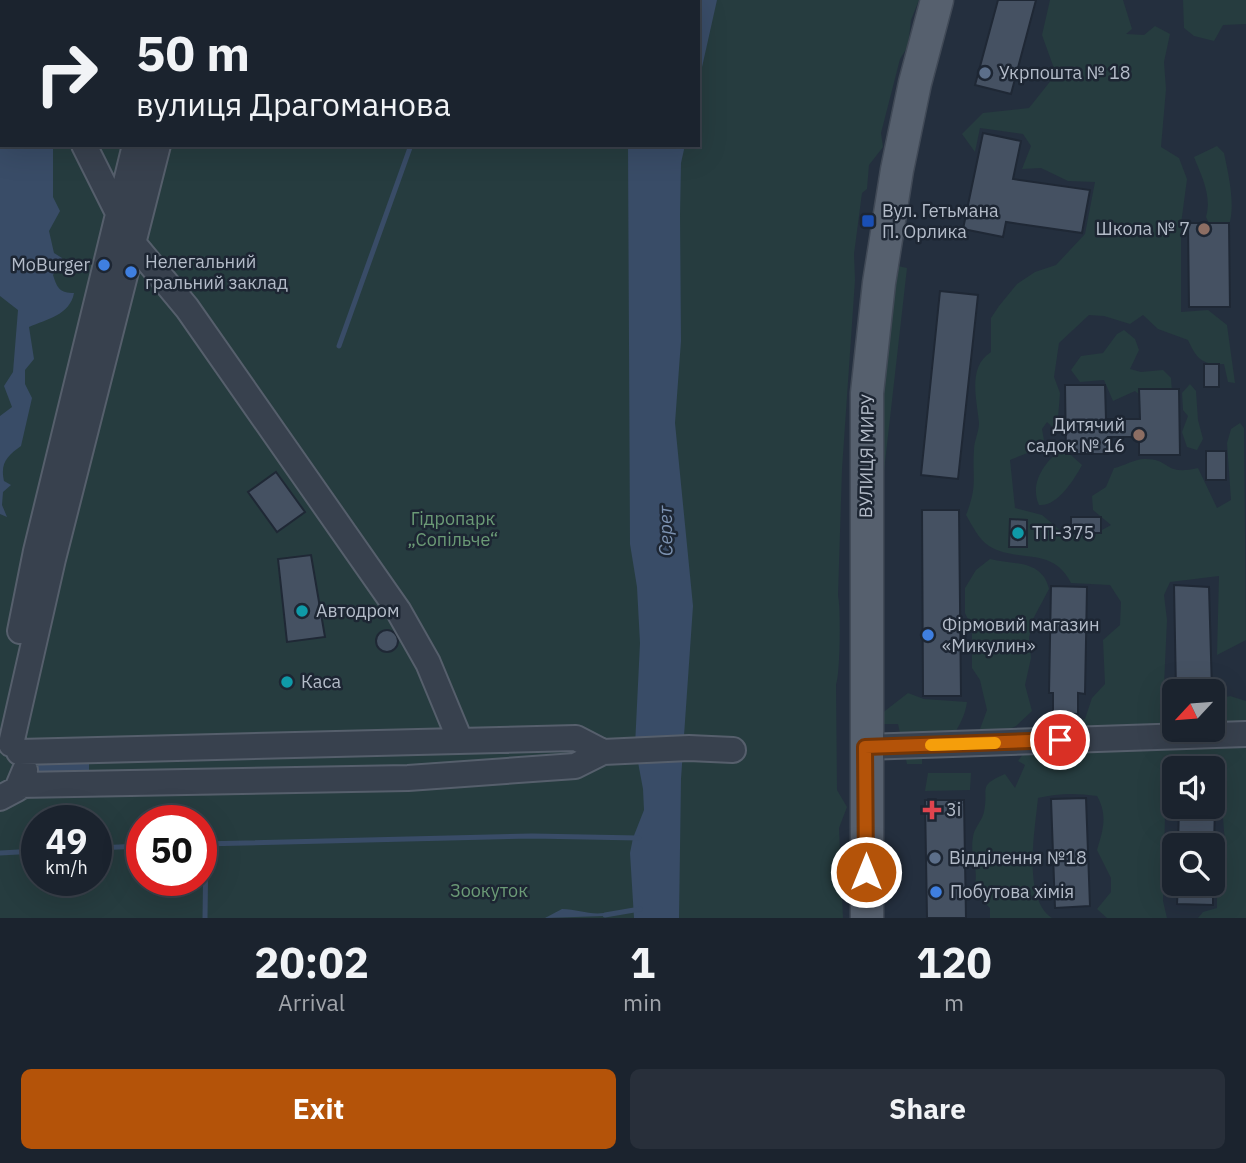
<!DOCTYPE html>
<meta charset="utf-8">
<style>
:root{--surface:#1b232e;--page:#282f3a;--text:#f1f3f6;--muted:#a0a4aa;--line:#39404a;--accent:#b45309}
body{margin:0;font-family:"IBM Plex Sans",sans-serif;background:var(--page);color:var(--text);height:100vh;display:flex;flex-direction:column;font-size:26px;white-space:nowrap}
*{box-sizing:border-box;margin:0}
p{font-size:23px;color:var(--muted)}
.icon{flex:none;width:38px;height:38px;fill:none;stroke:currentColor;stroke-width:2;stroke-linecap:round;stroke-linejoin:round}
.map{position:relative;height:918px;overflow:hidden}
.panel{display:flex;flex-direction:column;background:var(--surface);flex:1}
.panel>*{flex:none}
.guide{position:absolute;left:0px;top:0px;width:700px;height:147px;box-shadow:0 7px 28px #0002,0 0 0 2px var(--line);background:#1b232e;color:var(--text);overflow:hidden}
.needle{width:46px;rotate:244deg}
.controls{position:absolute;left:1162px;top:679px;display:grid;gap:14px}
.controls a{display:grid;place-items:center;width:63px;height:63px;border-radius:10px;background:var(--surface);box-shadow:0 7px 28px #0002,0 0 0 2px var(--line);font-size:35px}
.speed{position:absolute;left:21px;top:805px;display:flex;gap:14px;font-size:35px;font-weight:700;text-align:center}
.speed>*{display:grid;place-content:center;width:91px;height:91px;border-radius:50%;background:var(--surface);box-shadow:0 7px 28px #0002,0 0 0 2px var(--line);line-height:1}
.speed small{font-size:18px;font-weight:400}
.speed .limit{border:10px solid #d22;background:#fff;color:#111}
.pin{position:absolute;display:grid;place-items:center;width:60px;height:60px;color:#fff;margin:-30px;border:4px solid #fff;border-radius:50%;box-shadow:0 2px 7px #0007}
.me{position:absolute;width:77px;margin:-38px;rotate:0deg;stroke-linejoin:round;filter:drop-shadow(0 0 5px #0008)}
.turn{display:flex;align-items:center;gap:24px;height:147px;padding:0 21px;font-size:32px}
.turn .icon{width:91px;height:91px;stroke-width:2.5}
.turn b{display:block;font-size:49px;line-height:60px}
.eta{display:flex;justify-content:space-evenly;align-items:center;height:119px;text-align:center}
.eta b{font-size:42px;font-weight:800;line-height:49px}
.action{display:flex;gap:14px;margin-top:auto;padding:14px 21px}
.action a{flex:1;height:80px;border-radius:10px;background:var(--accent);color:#fff;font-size:28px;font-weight:800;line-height:80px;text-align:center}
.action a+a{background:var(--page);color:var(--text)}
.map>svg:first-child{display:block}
</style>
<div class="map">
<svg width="1246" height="918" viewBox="0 0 1246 918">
<rect width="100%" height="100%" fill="#242f3e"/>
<!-- green -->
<path fill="#263c3f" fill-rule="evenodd" d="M 0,0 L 919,0 L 911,20 L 908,46 L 900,59 L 881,133 L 883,147 L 869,165 L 867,189 L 862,193 L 854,254 L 855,280 L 842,469 L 838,596 C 841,606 840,677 836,684 L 837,790 L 847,807 L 839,828 L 843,918 L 0,918 ZM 2,2 L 698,2 L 698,145 L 2,145 ZM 37,821 L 96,821 L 96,880 L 37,880 ZM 142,821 L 201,821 L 201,880 L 142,880 Z
M 1050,0 L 1123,0 L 1132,29 L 1126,34 L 1144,35 L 1155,26 L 1170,34 L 1164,62 L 1166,89 L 1161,147 L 1179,158 L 1187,179 L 1181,224 L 1181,312 L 1208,310 L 1227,325 L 1235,383 L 1228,382 L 1224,364 C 1203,365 1197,360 1188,340 L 1158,329 L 1143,315 L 1130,324 L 1104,316 L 1089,315 L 1059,343 L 1054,377 L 1060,393 L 1057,431 L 1047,422 L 1042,429 L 1045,446 L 1010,460 L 1015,508 L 1042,515 L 1066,535 L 1093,535 L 1111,525 L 1093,510 L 1092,496 L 1106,487 L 1114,468 C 1124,466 1136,458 1146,459 C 1171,459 1163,476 1198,468 L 1217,508 L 1231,500 L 1227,443 L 1231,429 L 1240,423 L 1244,428 L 1246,640 L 1217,655 L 1219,576 L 1170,582 L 1164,595 L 1167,620 L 1164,685 L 1174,700 L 1174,730 L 1213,730 L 1213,700 L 1230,696 L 1246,701 L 1246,918 L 1198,918 L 1203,912 L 1217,908 L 1217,893 L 1226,857 L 1221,791 L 1213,791 L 1213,768 L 1174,768 L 1174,796 L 1165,815 L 1163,901 L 1167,918 L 1107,918 L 1097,909 L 1111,892 L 1111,878 L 1097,850 C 1103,830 1108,815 1097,796 C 1076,793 1059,793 1038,798 C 1035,830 1022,898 1052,918 L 990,918 L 990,908 L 973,892 C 981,869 969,858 973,837 C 974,828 982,821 984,812 C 989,787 977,786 1005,774 L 1015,788 L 1025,765 L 1018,761 L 1028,747 L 1062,722 L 1085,719 L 1092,698 L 1105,684 L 1103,640 L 1120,625 L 1121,602 L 1110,585 L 1071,583 C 1052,545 1019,564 989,546 C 979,540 972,525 966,515 C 978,484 972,479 974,450 C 974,441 979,432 979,423 C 977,400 967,367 991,352 L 991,318 L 999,306 L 1017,284 L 1035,272 L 1056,265 L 1085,234 L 1095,182 L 1068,181 L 1041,168 L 1022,169 L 1031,146 L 1023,134 L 980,128 L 975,152 L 962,134 L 983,113 L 1029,108 L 1056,74 L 1042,35 Z
M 1183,0 L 1246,0 L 1246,24 L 1223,25 L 1214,41 L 1194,36 L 1184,28 Z
M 1217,146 L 1224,153 C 1229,177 1238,214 1225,234 L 1213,231 L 1206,217 C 1212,196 1202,177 1194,157 Z
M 898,266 L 907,268 L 883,480 L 879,478 L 880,413 Z
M 1124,330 L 1135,339 L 1139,350 L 1130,369 L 1141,372 L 1163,370 L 1171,378 L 1172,393 L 1141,396 L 1135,391 L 1113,401 L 1104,380 L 1080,382 L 1071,370 L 1081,356 L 1103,353 L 1117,334 Z
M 1190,384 L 1196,391 L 1198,420 L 1203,439 L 1197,450 L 1187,447 L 1182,432 L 1188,416 L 1183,410 L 1182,393 Z
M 1063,448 L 1082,465 C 1074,480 1057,507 1039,505 C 1029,483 1045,461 1063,448 Z
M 990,559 C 1013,565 1042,559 1049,589 L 1033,619 L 1029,638 L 1031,658 L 1025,685 L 1032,711 L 1016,726 L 994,736 L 980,729 L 987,710 L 980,680 L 972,668 L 972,628 L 965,613 L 965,588 L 976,570 Z
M 908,693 L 924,699 L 967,702 C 964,725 945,752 922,758 L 922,764 L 907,764 L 898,724 L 882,724 L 881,714 Z
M 928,773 L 971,773 L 970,790 L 925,791 Z"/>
<!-- water -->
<path fill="#394c67" d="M 662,0 L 717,0 L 698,85 L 698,2 Z
M 0,79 L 2,145 L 53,145 L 53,197 L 60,211 L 49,231 L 54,253 L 62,258 L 53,275 C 57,288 60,293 74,293 C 70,315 47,319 29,327 L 34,359 L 25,370 L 25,384 L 32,398 L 21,446 C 7,456 0,463 4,481 L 11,485 L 3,492 L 2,505 L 7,517 L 0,514 L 0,416 L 12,407 L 4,386 L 13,372 L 18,310 L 0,296 Z
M 628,145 L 685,145 L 681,163 L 680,215 L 681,341 L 675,423 L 693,606 L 681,779 L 679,918 L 634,918 L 630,853 L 633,838 L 644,810 L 643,789 L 635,746 L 640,643 L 637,587 L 630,544 Z
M 89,759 L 89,772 L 38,774 L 38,760 Z
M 562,909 C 577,909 589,915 604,913 L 605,916 L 545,918 Z"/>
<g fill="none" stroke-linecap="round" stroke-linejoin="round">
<!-- stream -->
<path stroke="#394c67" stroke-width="5" d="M 152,2 L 160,0
M 216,2 L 253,2
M 560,2 L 561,0
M 339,346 L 411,145
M 201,844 L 532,836 L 639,838
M 96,848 L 142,846
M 0,853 L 37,851
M 605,915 L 640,909
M 205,918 L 206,843"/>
</g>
<!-- building -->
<path fill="#455162" stroke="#1f2835" stroke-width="2" d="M 998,0 L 1036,0 L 1011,94 L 975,85 Z
M 983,133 L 1021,141 L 1013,179 L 1090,190 L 1082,233 L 1006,222 L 1003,237 L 963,229 Z
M 1188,223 L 1229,223 L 1230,307 L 1189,307 Z
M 940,291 L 978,295 L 958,479 L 921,475 Z
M 1204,364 L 1219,364 L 1219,387 L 1204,387 Z
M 1065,385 L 1105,385 L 1106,419 L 1140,419 L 1139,389 L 1179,389 L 1180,455 L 1139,455 L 1139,437 L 1108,437 L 1108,454 L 1066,454 Z
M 1206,451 L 1226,451 L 1226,480 L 1206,480 Z
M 276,472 L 305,512 L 277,532 L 248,492 Z
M 922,510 L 959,510 L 961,696 L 923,696 Z
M 1071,517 L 1101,517 L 1101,533 L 1071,533 Z
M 1010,519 L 1027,520 L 1027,547 L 1009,547 Z
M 311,555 L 325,637 L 287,642 L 278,559 Z
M 1174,585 L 1209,587 L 1212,691 L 1176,691 Z
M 1051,586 L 1087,587 L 1085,694 L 1078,693 L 1078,714 L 1053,713 L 1053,693 L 1049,693 Z
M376 641a11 11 0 1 1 22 0a11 11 0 1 1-22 0Z
M 1086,798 L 1090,906 L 1055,908 L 1051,799 Z
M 925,800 L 964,800 L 966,918 L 927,918 Z
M 1179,807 L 1215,807 L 1214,845 L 1178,845 Z
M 1178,884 L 1213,884 L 1213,905 L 1177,904 Z"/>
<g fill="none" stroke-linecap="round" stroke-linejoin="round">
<defs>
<path id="minor" d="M 4,0 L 5,2
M 172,2 L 173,0
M 191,2 L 191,0
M 84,145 L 133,243 L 187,308 L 398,610 L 428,663 L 460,740
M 20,631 L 36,551 L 135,145
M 11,744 L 53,559 L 158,145
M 865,747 L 1246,734
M 19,752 L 576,738 L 603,752
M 19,785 L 408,778 L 575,766 L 603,752 L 689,748 L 733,750
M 0,798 L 17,789 L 25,770"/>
<path id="major" d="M 867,918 L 867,393 L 879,283 L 897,170 L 915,83 L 937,0"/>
</defs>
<!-- minor casing -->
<use href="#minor" stroke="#565f6c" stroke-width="28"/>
<!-- major casing -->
<use href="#major" stroke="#414a57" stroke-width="35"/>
<!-- minor -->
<use href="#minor" stroke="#38414e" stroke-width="24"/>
<!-- major -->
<use href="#major" stroke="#56606e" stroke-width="32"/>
</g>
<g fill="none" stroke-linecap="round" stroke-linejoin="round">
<defs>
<path id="route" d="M 866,872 L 865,747 L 1060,740"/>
</defs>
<!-- route casing -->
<use href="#route" stroke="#753606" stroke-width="18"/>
<!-- route -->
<use href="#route" stroke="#b45309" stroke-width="12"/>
<!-- slow -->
<path stroke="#f59e0b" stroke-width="12" d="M 931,745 L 995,743"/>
</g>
<!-- markers -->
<g fill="#5c6f8a" stroke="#1d2633" stroke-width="2.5">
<circle cx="985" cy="73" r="7"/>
<circle cx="935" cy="858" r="7"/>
</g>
<rect fill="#1a4fb4" stroke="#1d2633" stroke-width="2.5" x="861" y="214" width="14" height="14" rx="3.5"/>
<g fill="#8d6e63" stroke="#1d2633" stroke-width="2.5">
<circle cx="1204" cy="229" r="7"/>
<circle cx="1139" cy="435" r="7"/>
</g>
<g fill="#3f7fe0" stroke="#1d2633" stroke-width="2.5">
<circle cx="104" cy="265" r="7"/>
<circle cx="131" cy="272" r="7"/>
<circle cx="928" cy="635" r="7"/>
<circle cx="936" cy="892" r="7"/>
</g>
<g fill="#0f9aa8" stroke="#1d2633" stroke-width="2.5">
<circle cx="1018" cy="533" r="7"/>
<circle cx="302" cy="611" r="7"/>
<circle cx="287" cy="682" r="7"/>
</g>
<path fill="#e0444e" stroke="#1d2633" stroke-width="2.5" d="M928.5 799.5h7v7h7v7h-7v7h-7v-7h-7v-7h7z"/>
<g text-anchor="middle" stroke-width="5" stroke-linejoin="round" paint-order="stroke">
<!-- poi labels -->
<g font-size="18" fill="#b4bcc9" stroke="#1d2633" text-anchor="start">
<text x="999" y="79">Укрпошта № 18</text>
<text x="882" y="217">Вул. Гетьмана<tspan x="882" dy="21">П. Орлика</tspan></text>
<text x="1190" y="235" text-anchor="end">Школа № 7</text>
<text x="145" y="268">Нелегальний<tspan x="145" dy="21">гральний заклад</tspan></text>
<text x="90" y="271" text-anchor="end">MoBurger</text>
<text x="1125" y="431" text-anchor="end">Дитячий<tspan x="1125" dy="21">садок № 16</tspan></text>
<text x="1032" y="539">ТП-375</text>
<text x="316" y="617">Автодром</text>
<text x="942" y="631">Фірмовий магазин<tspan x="942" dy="21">«Микулин»</tspan></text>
<text x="301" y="688">Каса</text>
<text x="946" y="816">3і</text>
<text x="949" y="864">Відділення №18</text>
<text x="950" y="898">Побутова хімія</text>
</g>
<!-- street labels -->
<g font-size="18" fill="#b4bcc9" stroke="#1d2633">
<text transform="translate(867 456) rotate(-89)" y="6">ВУЛИЦЯ МИРУ</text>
</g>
<!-- park labels -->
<g font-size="18" fill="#6b9a76" stroke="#1d2633">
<text x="453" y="525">Гідропарк<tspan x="453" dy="21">„Сопільче“</tspan></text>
<text x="489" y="897">Зоокуток</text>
</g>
<!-- water labels -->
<g font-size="19" font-style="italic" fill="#7c92b1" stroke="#1d2633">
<text transform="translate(665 531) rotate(-91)" y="7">Серет</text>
</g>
</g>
</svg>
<div class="controls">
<a><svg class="needle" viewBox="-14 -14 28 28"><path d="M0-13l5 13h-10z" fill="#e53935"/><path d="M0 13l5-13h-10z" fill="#a0a4aa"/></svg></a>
<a><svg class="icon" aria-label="sound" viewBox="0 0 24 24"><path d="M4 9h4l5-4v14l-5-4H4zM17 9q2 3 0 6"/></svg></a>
<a><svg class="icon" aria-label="search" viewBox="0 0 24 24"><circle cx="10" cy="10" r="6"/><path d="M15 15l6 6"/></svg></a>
</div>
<div class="speed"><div>49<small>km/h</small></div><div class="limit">50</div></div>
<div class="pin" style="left:1060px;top:740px;background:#d93025"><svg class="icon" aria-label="arrive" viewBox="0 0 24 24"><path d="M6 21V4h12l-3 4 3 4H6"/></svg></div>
<svg class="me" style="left:866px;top:872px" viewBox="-20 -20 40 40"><circle r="17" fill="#b45309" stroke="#fff" stroke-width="3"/><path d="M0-11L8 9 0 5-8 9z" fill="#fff"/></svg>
<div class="guide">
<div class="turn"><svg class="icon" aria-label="right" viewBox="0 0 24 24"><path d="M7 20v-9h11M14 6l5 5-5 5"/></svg><div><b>50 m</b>вулиця Драгоманова</div></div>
</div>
</div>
<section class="panel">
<div class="eta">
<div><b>20:02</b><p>Arrival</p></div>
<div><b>1</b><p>min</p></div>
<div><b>120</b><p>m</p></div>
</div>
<div class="action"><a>Exit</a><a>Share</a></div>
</section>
